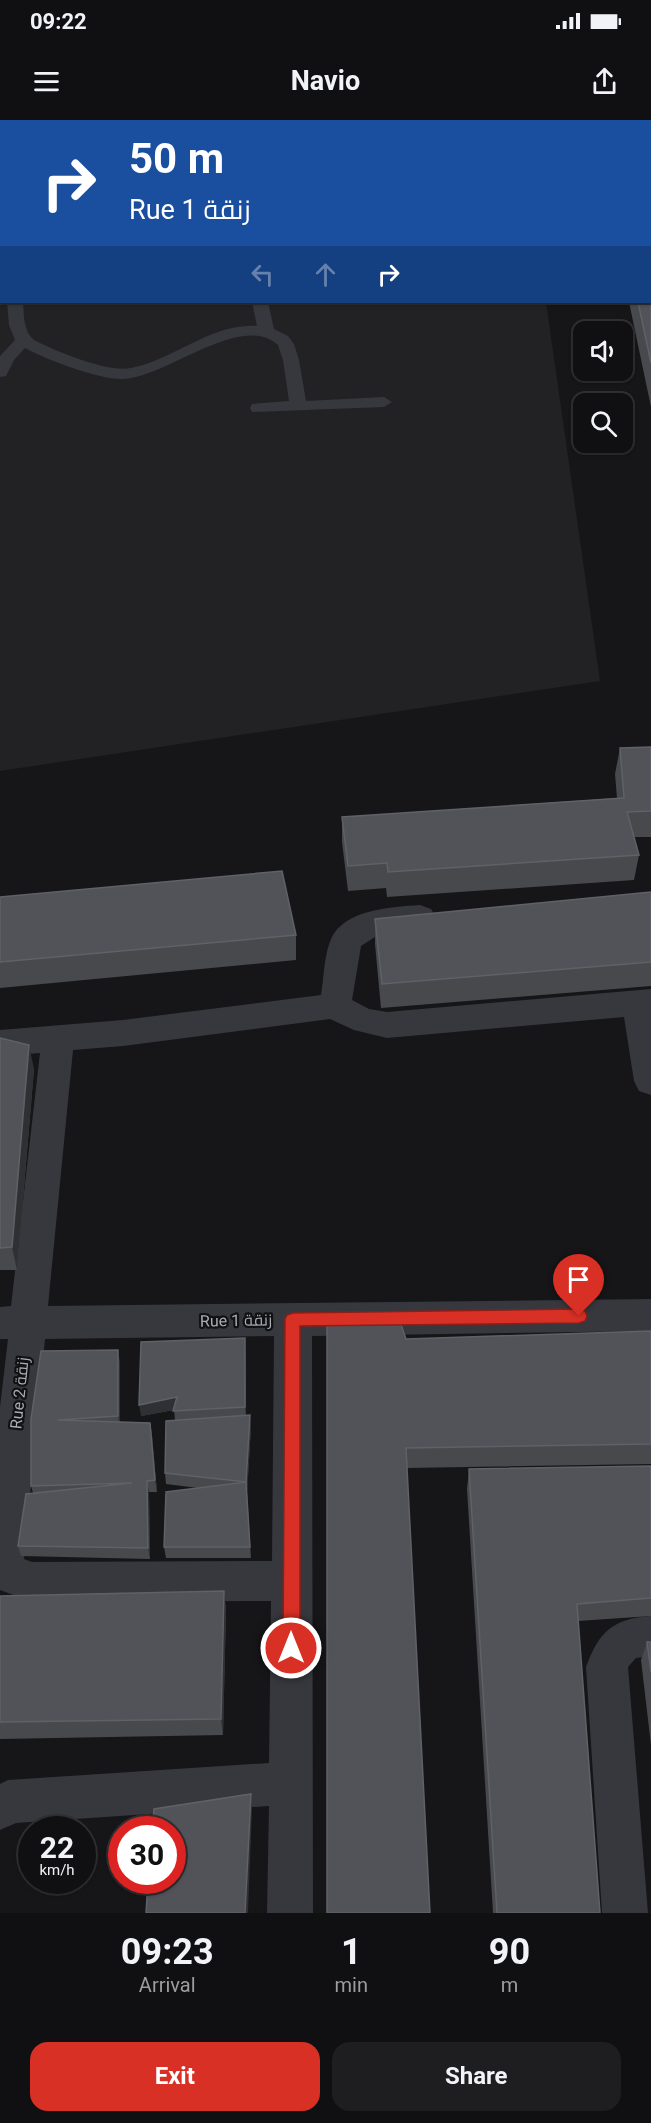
<!DOCTYPE html>
<meta charset="utf-8">
<style>
:root{--surface:#101012;--page:#1e1e20;--text:#f1f3f6;--muted:#9c9d9f;--line:#303032;--accent:#d93025}
body{margin:0;font-family:Roboto,Cairo,sans-serif;background:var(--page);color:var(--text);height:100vh;display:flex;flex-direction:column;font-size:22px;white-space:nowrap}
*{box-sizing:border-box;margin:0}
p{font-size:20px;color:var(--muted)}
.icon{flex:none;width:33px;height:33px;fill:none;stroke:currentColor;stroke-width:2;stroke-linecap:round;stroke-linejoin:round}
.map{position:relative;height:1793px;overflow:hidden}
.drawer{display:flex;flex-direction:column;background:var(--surface);flex:1}
.drawer>*{flex:none}
.top-card{position:absolute;left:0px;top:0px;width:651px;height:183px;box-shadow:0 2px 4px #0004,0 0 0 2px var(--line);background:#1a4fa0;color:#fff;overflow:hidden}
.buttons{position:absolute;left:573px;top:201px;display:grid;gap:12px}
.buttons a{display:grid;place-items:center;width:60px;height:60px;border-radius:12px;background:var(--surface);box-shadow:0 2px 4px #0004,0 0 0 2px var(--line);font-size:30px}
.speed{position:absolute;left:18px;top:1696px;display:flex;gap:12px;font-size:30px;font-weight:700;text-align:center}
.speed>*{display:grid;place-content:center;width:78px;height:78px;border-radius:50%;background:var(--surface);box-shadow:0 2px 4px #0004,0 0 0 2px var(--line);line-height:1}
.speed small{font-size:15px;font-weight:400}
.speed .limit{border:9px solid #d22;background:#fff;color:#111}
.pin{position:absolute;display:grid;place-items:center;width:51px;height:51px;color:#fff;margin:-62px -26px;border-radius:50% 50% 50% 0;rotate:-45deg;box-shadow:0 0 6px #0007}
.pin .icon{rotate:45deg}
.me{position:absolute;width:66px;margin:-33px;rotate:0deg;stroke-linejoin:round;filter:drop-shadow(0 0 4px #0008)}
.turn{display:flex;align-items:center;gap:21px;height:126px;padding:0 30px;font-size:27px}
.turn .icon{width:78px;height:78px;stroke-width:2.5}
.turn b{display:block;font-size:42px;line-height:51px}
.lanes{display:flex;align-items:center;height:57px;padding:0 30px;background:#0003;justify-content:center;gap:30px;direction:ltr}
.lanes .off{opacity:.35}
.eta{display:flex;justify-content:space-evenly;align-items:center;height:102px;text-align:center}
.eta b{font-size:36px;font-weight:700;line-height:42px}
.action{display:flex;gap:12px;margin-top:auto;padding:12px 30px}
.action a{flex:1;height:69px;border-radius:18px;background:var(--accent);color:#fff;font-size:24px;font-weight:700;line-height:69px;text-align:center}
.action a+a{background:var(--page);color:var(--text)}
.status{display:flex;justify-content:space-between;align-items:center;height:42px;padding:0 30px;background:var(--surface);direction:ltr}
.status svg{height:16px;fill:currentColor}
header{display:flex;justify-content:space-between;align-items:center;height:78px;padding:0 30px;background:var(--surface);font-size:27px;font-weight:700}
.map>svg:first-child{display:block}
</style>
<div class="status"><b>09:22</b><svg viewBox="0 0 49 12"><path d="M0 12V9h3v3zM5 12V6h3v6zM10 12V3h3v9zM15 12V0h3v12zM26 1h20v11H26zM47 4h2v5h-2z"/></svg></div>
<header><svg class="icon" aria-label="menu" viewBox="0 0 24 24"><path d="M4 6h16M4 12h16M4 18h16"/></svg>Navio<svg class="icon" aria-label="share" viewBox="0 0 24 24"><path d="M12 15V3M7 8l5-5 5 5M5 13v7h14v-7"/></svg></header>
<div class="map">
<svg width="651" height="1793" viewBox="0 0 651 1793">
<rect width="100%" height="100%" fill="#161618"/>
<!-- built -->
<path fill="#222225" d="M 0,0 L 521,0 L 2,2 L 2,182 L 546,182 L 600,561 L 0,651 Z"/>
<g fill="none" stroke-linecap="round" stroke-linejoin="round">
<!-- service -->
<path fill="#37383d" fill-rule="evenodd" d="M 0,119 L 2,120 L 2,132 L 0,131 Z
M 7,182 L 23,182 C 24,195 23,210 34,220 C 55,231 108,253 131,248 C 174,240 211,203 257,206 L 252,182 L 268,182 L 274,209 L 288,216 L 294,224 L 299,240 L 306,281 L 384,277 L 392,282 L 384,287 L 252,292 L 250,288 L 252,284 L 289,281 L 283,240 L 278,225 C 241,191 166,258 122,259 C 97,259 47,240 25,228 L 14,240 L 6,256 L 0,257 L 0,236 L 15,220 L 9,205 Z"/>
<!-- minor -->
<path fill="#37383d" fill-rule="evenodd" d="M 420,785 L 431,789 L 436,797 L 431,805 L 381,813 L 361,826 L 352,880 L 369,889 L 387,892 L 651,869 L 651,975 L 639,971 L 634,961 L 624,897 L 387,918 L 354,910 L 330,899 L 123,926 L 73,930 L 48,1186 L 651,1179 L 651,1211 L 312,1216 L 313,1793 L 267,1793 L 269,1686 L 16,1703 L 0,1710 L 0,1664 L 8,1660 L 269,1643 L 271,1481 L 32,1482 L 0,1470 L 0,1287 L 8,1219 L 0,1219 L 0,1187 L 11,1186 L 40,933 L 0,936 L 0,910 L 123,900 L 321,875 C 324,857 324,835 331,819 C 344,789 393,787 420,785 ZM 274,1216 L 272,1441 L 32,1442 L 24,1439 L 45,1219 Z
M 651,1496 L 651,1536 L 636,1538 L 628,1547 L 648,1793 L 602,1793 L 586,1547 C 599,1512 612,1499 651,1496 Z"/>
</g>
<!-- wall -->
<path fill="#47494d" d="M 588,0 L 649,0 L 649,2 L 588,2 Z
M 650,2 L 651,9 L 651,287 L 629,182 L 650,182 Z
M 651,627 L 651,717 L 634,717 L 639,735 L 634,760 L 387,777 L 386,768 L 348,771 L 342,722 L 342,697 L 617,678 L 615,654 L 620,628 Z
M 651,772 L 651,866 L 381,888 L 375,824 L 375,799 Z
M 0,777 L 296,815 L 296,840 L 0,868 Z
M 0,918 L 34,949 L 17,1150 L 0,1150 Z
M 327,1200 L 406,1219 L 651,1211 L 651,1344 L 407,1348 Z
M 245,1230 L 246,1295 L 251,1307 L 247,1373 L 251,1438 L 166,1438 L 164,1427 L 198,1368 L 166,1364 L 165,1353 L 175,1300 L 174,1290 L 141,1296 Z
M 120,1242 L 120,1302 L 150,1303 L 152,1315 L 157,1372 L 149,1372 L 150,1439 L 21,1436 L 18,1426 L 33,1373 L 31,1366 L 31,1299 Z
M 651,1346 L 651,1496 L 578,1501 L 600,1793 L 493,1793 L 467,1369 L 469,1349 Z
M 224,1471 L 226,1490 L 223,1615 L 0,1619 L 0,1476 Z
M 647,1522 L 651,1522 L 651,1625 L 641,1540 Z"/>
<!-- shaded-wall -->
<path fill="#2f3033" d="M 29,925 L 34,949 L 17,1150 L 12,1127 Z
M 245,1218 L 245,1230 L 246,1299 L 245,1287 Z
M 118,1230 L 120,1242 L 120,1308 L 118,1296 Z
M 177,1277 L 179,1289 L 141,1296 L 139,1285 Z
M 250,1295 L 251,1307 L 247,1373 L 251,1438 L 246,1363 Z
M 150,1303 L 152,1315 L 157,1372 L 155,1360 Z
M 147,1361 L 149,1372 L 150,1439 L 148,1428 Z
M 224,1471 L 226,1490 L 223,1615 L 221,1599 Z
M 251,1674 L 252,1689 L 248,1793 L 245,1793 Z"/>
<!-- building -->
<path fill="#525359" stroke="#5f6168" stroke-width="1.5" d="M 596,0 L 649,0 L 649,2 L 597,2 Z
M 650,2 L 651,9 L 651,105 L 650,105 Z
M 650,110 L 651,110 L 651,243 L 638,182 L 650,182 Z
M 651,627 L 651,691 L 627,692 L 639,735 L 388,752 L 387,743 L 348,746 L 342,697 L 624,678 L 620,628 Z
M 282,751 L 296,815 L 0,842 L 0,777 Z
M 651,772 L 651,842 L 382,864 L 375,799 Z
M 0,918 L 29,925 L 12,1127 L 0,1128 Z
M 397,1193 L 406,1219 L 651,1211 L 651,1324 L 406,1328 L 430,1793 L 327,1793 L 327,1200 Z
M 245,1218 L 245,1287 L 173,1291 L 177,1277 L 139,1285 L 141,1222 Z
M 118,1230 L 118,1296 L 58,1300 L 150,1303 L 155,1360 L 147,1361 L 148,1428 L 18,1426 L 26,1374 L 132,1363 L 31,1366 L 31,1299 L 41,1231 Z
M 250,1295 L 246,1362 L 165,1353 L 166,1301 Z
M 651,1346 L 651,1478 L 577,1484 L 600,1793 L 497,1793 L 469,1349 Z
M 246,1362 L 250,1427 L 164,1427 L 166,1372 Z
M 224,1471 L 221,1599 L 0,1602 L 0,1476 Z
M 647,1522 L 651,1522 L 651,1552 Z
M 251,1674 L 245,1793 L 146,1793 L 148,1761 L 172,1761 L 172,1710 L 152,1710 L 154,1689 Z"/>
<!-- route -->
<path fill="#d93025" stroke="#8d1f18" stroke-width="1.5" d="M 579,1189 L 585,1191 L 587,1196 L 585,1201 L 579,1203 L 300,1206 L 300,1528 L 297,1534 L 291,1537 L 285,1534 L 283,1528 L 285,1199 L 287,1195 L 293,1193 Z"/>
<g text-anchor="middle" stroke-width="4.5" stroke-linejoin="round" paint-order="stroke">
<!-- street labels -->
<g font-size="16" fill="#a8adb8" stroke="#111113">
<text transform="translate(236 1200) rotate(-1)" y="6">Rue 1 زنقة</text>
<text transform="translate(19 1273) rotate(-84)" y="6">Rue 2 زنقة</text>
</g>
</g>
</svg>
<div class="buttons">
<a><svg class="icon" aria-label="sound" viewBox="0 0 24 24"><path d="M4 9h4l5-4v14l-5-4H4zM17 9q2 3 0 6"/></svg></a>
<a><svg class="icon" aria-label="search" viewBox="0 0 24 24"><circle cx="10" cy="10" r="6"/><path d="M15 15l6 6"/></svg></a>
</div>
<div class="speed"><div>22<small>km/h</small></div><div class="limit">30</div></div>
<div class="pin" style="left:579px;top:1196px;background:#d93025"><svg class="icon" aria-label="arrive" viewBox="0 0 24 24"><path d="M6 21V4h12l-3 4 3 4H6"/></svg></div>
<svg class="me" style="left:291px;top:1528px" viewBox="-20 -20 40 40"><circle r="17" fill="#d93025" stroke="#fff" stroke-width="3"/><path d="M0-11L8 9 0 5-8 9z" fill="#fff"/></svg>
<div class="top-card">
<div class="turn"><svg class="icon" aria-label="right" viewBox="0 0 24 24"><path d="M7 20v-9h11M14 6l5 5-5 5"/></svg><div><b>50 m</b>Rue 1 زنقة</div></div>
<div class="lanes"><svg class="icon off" aria-label="left" viewBox="0 0 24 24"><path d="M17 20v-9H6M10 6l-5 5 5 5"/></svg><svg class="icon off" aria-label="ahead" viewBox="0 0 24 24"><path d="M12 20V5M6 11l6-6 6 6"/></svg><svg class="icon" aria-label="right" viewBox="0 0 24 24"><path d="M7 20v-9h11M14 6l5 5-5 5"/></svg></div>
</div>
</div>
<section class="drawer">
<div class="eta">
<div><b>09:23</b><p>Arrival</p></div>
<div><b>1</b><p>min</p></div>
<div><b>90</b><p>m</p></div>
</div>
<div class="action"><a>Exit</a><a>Share</a></div>
</section>
